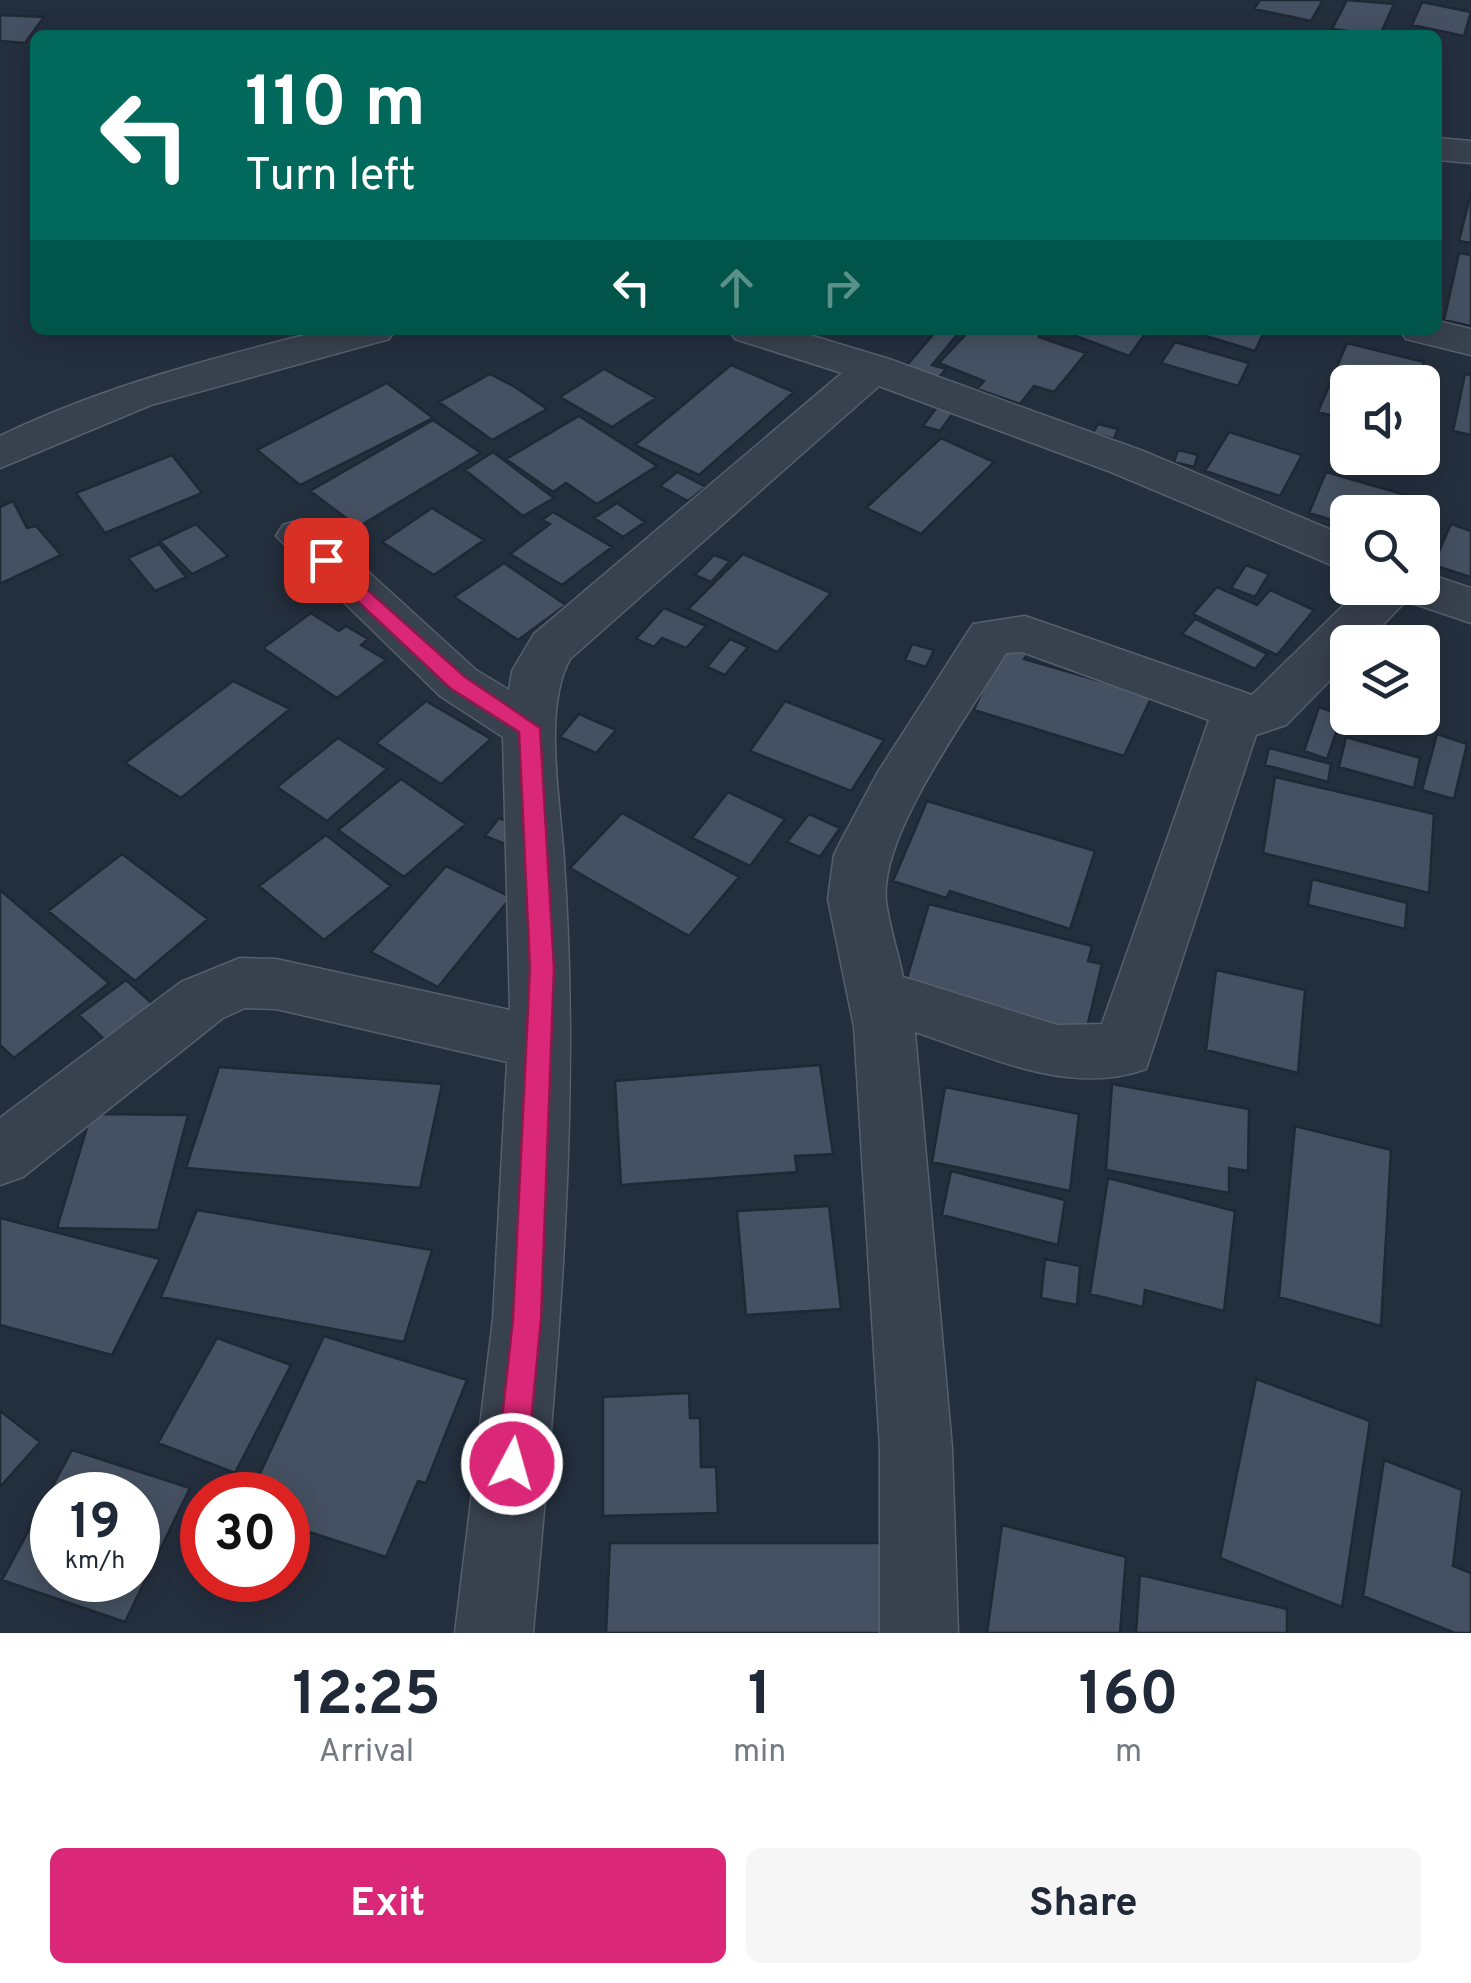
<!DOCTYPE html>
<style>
:root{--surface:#fff;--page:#f6f6f7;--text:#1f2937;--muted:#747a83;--accent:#db2777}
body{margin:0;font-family:Overpass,sans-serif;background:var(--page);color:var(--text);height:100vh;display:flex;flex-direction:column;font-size:38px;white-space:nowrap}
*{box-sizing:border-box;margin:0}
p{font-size:32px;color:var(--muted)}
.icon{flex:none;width:55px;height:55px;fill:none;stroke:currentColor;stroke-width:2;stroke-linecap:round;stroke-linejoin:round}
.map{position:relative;height:1633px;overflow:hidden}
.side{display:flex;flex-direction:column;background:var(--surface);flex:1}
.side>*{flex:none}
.banner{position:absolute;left:30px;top:30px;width:1412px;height:305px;border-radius:15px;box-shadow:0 5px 25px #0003;background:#00695c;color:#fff;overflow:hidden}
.controls{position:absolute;left:1330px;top:365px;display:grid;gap:20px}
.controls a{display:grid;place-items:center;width:110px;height:110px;border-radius:15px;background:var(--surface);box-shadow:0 5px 25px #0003;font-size:50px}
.speed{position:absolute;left:30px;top:1472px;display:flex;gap:20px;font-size:50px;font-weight:700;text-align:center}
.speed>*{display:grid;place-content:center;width:130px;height:130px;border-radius:50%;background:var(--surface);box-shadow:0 5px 25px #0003;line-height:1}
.speed small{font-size:25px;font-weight:400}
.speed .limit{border:15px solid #d22;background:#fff;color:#111}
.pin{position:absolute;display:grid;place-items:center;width:85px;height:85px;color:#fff;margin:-42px;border-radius:20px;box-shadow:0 5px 15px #0006}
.me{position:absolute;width:110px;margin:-55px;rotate:6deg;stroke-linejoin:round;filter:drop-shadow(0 0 8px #0008)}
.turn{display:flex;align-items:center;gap:35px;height:210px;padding:0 50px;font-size:45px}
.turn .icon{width:130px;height:130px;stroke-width:2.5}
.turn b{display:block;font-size:70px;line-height:85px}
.lanes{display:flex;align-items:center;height:95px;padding:0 50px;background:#0003;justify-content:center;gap:50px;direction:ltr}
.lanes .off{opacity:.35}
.eta{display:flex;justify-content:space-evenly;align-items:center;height:170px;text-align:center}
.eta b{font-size:60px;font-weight:700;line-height:70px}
.primary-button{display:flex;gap:20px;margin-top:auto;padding:20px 50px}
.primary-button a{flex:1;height:115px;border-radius:15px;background:var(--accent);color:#fff;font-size:40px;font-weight:700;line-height:115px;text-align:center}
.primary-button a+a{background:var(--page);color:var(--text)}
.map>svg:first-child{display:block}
</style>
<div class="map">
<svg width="1471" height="1633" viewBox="0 0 1471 1633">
<rect width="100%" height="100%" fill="#242f3e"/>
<!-- building -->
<path fill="#455162" stroke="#1f2835" stroke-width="2.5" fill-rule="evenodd" d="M 1260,0 L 1323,0 L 1311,21 L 1254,9 Z
M 1347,0 L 1394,4 L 1380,35 L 1332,29 Z
M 1422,2 L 1471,12 L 1464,36 L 1412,25 Z
M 0,15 L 44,17 L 25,43 L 0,41 Z
M 1471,192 L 1471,243 L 1459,241 Z
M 1459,253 L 1471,255 L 1471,326 L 1444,320 Z
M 937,330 L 961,330 L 932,365 L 946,369 L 935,382 L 902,371 Z
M 970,330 L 1039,330 L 1039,337 L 1086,353 L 1054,392 L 1034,386 L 1020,404 L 977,389 L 984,381 L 939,363 Z
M 1060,330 L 1148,330 L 1129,356 Z
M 1186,330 L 1265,330 L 1255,351 Z
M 1175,342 L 1249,363 L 1238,386 L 1161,363 Z
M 1347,343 L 1424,362 L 1417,382 L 1348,382 L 1348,420 L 1318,412 Z
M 731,365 L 794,392 L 699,475 L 635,445 Z
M 604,369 L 656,398 L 612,427 L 560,397 Z
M 490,374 L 515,387 L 547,409 L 492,440 L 439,402 Z
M 1465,374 L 1471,375 L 1471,435 L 1453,431 Z
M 387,383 L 433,418 L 300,485 L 257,450 Z
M 937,407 L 953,413 L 940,431 L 923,426 Z
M 579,416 L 657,466 L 597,504 L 566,483 L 553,492 L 506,459 Z
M 433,420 L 481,453 L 358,527 L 310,491 Z
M 1098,424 L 1118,429 L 1114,439 L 1093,433 Z
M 1229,432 L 1302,455 L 1280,496 L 1205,471 Z
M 941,438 L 994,462 L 921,534 L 866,508 Z
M 1178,450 L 1198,455 L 1194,467 L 1174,462 Z
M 493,452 L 554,498 L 523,516 L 465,470 Z
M 172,455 L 202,493 L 105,533 L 76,493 Z
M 677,472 L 706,487 L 688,501 L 660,486 Z
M 1326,472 L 1406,495 L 1399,512 L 1348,512 L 1348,525 L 1309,513 Z
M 13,501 L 27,528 L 36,526 L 61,555 L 0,584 L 0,507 Z
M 617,503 L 645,522 L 623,537 L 594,518 Z
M 432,508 L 484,540 L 434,575 L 382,542 Z
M 553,512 L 612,547 L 562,585 L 510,554 L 550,524 L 542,520 Z
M 196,524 L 228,556 L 192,574 L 160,541 Z
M 1451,524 L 1471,531 L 1471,577 L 1433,565 Z
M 159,544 L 186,577 L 155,591 L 128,558 Z
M 743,554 L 831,593 L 777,652 L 688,609 Z
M 714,555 L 730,561 L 711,582 L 695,575 Z
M 504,563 L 566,605 L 518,640 L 454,597 Z
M 1246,565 L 1269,574 L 1255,597 L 1231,588 Z
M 1217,587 L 1257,605 L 1270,590 L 1314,610 L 1277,655 L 1193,614 Z
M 664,608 L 706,626 L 686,648 L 662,638 L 654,647 L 636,639 Z
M 311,613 L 339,631 L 346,626 L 368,639 L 361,645 L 386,660 L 337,698 L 263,648 Z
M 1195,619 L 1267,654 L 1255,669 L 1182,634 Z
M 730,639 L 748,647 L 725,675 L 707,667 Z
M 912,644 L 934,650 L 926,667 L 905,660 Z
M 1002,644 L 1030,651 L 1024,659 L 1152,696 L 1124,756 L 974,710 Z
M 233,681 L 290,709 L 181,798 L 125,763 Z
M 426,701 L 491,739 L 441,784 L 376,743 Z
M 785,701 L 884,740 L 851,791 L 750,751 Z
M 1319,707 L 1342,715 L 1327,759 L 1304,751 Z
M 579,714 L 616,730 L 596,753 L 560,737 Z
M 1437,734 L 1467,744 L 1454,799 L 1422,790 Z
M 1346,737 L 1420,758 L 1414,788 L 1339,767 Z
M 338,738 L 387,769 L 327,821 L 277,787 Z
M 1269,748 L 1331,764 L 1328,782 L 1265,765 Z
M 1275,777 L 1434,814 L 1429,893 L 1263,853 Z
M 401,779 L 466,824 L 404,877 L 338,830 Z
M 728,792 L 785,819 L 750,866 L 692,838 Z
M 927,801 L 1095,851 L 1070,929 L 950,891 L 946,898 L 893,881 Z
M 622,813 L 739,877 L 689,936 L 570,868 Z
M 809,814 L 840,828 L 820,857 L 787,842 Z
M 499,818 L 530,831 L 517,849 L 485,836 Z
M 326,835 L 391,886 L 324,940 L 259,886 Z
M 122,854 L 208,919 L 135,981 L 48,911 Z
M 446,866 L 511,897 L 438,987 L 371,952 Z
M 1312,879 L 1407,903 L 1405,929 L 1308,905 Z
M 0,890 L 109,983 L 14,1058 L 0,1045 Z
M 929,904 L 1092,946 L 1088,961 L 1102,964 L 1085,1036 L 904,988 Z
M 1216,970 L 1305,990 L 1298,1073 L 1206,1050 Z
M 126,980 L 156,1007 L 108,1043 L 79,1015 Z
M 820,1065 L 833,1154 L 795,1156 L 797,1172 L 621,1185 L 615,1081 Z
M 219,1067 L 442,1084 L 420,1188 L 186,1168 Z
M 1112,1084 L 1249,1109 L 1248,1171 L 1229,1168 L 1229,1193 L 1106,1170 Z
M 945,1087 L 1079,1114 L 1070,1191 L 932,1162 Z
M 91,1114 L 188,1115 L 158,1230 L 57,1228 Z
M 1295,1126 L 1391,1150 L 1381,1326 L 1279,1297 Z
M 951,1171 L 1065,1200 L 1058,1245 L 942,1215 Z
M 1108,1178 L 1235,1211 L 1224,1311 L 1145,1290 L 1143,1307 L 1090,1294 Z
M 829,1206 L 841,1309 L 746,1315 L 737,1211 Z
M 197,1210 L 432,1250 L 404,1342 L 161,1297 Z
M 0,1218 L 160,1259 L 112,1355 L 0,1325 Z
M 1045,1259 L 1080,1266 L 1077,1305 L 1041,1298 Z
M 324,1336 L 467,1380 L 426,1483 L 418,1481 L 386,1557 L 288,1525 L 288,1495 L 264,1495 L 267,1488 L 255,1484 Z
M 217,1338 L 291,1365 L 235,1473 L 158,1443 Z
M 1256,1379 L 1370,1421 L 1342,1607 L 1220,1558 Z
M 689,1393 L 690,1418 L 700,1418 L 701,1467 L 716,1467 L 718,1513 L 603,1516 L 603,1397 Z
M 0,1411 L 40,1442 L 0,1487 Z
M 72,1450 L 190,1488 L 125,1622 L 2,1580 ZM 52,1495 L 138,1495 L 138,1580 L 52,1580 Z
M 1384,1460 L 1462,1490 L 1453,1566 L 1471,1573 L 1471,1633 L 1455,1633 L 1363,1596 Z
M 1002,1525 L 1126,1557 L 1120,1633 L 987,1633 Z
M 610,1543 L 893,1543 L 898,1633 L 606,1633 Z
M 1140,1575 L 1287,1609 L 1287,1633 L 1136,1633 Z"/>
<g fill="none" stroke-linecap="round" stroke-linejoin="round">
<defs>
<path id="street" d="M 1438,138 L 1471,141 L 1471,163 L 1438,160 Z
M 1438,321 L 1471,329 L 1471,355 L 1406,339 L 1400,330 L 1438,330 Z
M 324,330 L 395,330 L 389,339 L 151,405 L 0,468 L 0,436 C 103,386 213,358 324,330 Z
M 729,330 L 793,330 L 889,359 L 1143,451 L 1348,537 L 1348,572 L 1111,472 L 879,386 L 570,659 C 542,709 561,805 564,861 C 582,1119 556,1377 533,1633 L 455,1633 L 493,1319 L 507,1062 L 276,1009 L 245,1008 L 223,1018 L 23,1177 L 0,1185 L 0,1118 L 181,982 L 240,958 L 276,959 L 510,1010 L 503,737 L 440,696 L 276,536 L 283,525 L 300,520 L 317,525 L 476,670 L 509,690 L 512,671 L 534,634 L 842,373 L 735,339 Z
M 1422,572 L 1471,588 L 1471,623 L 1406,601 L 1366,642 L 1348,642 L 1348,662 L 1286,725 L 1256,735 L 1146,1069 C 1068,1097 989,1056 915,1032 L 952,1448 L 958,1633 L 880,1633 L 880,1448 L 854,1027 L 828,899 L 834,855 L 842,839 L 878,772 L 973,624 L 1025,616 L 1252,695 L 1361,588 L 1422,588 ZM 1022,652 L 1209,720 L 1102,1024 L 1057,1025 L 903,977 C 898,952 889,926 886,901 C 879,834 971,712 1006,653 Z"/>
</defs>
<!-- street casing -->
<use href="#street" stroke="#565f6c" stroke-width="3"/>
<!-- street -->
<use href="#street" fill="#38414e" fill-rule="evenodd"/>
</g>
<!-- route -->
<path fill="#db2777" stroke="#8e194d" stroke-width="2.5" d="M 326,553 L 465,677 L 540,728 L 554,968 L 541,1319 L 527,1464 L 523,1475 L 512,1480 L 501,1475 L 497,1464 L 513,1319 L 530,968 L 519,732 L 450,688 L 319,565 L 319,555 Z"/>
</svg>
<div class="controls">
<a><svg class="icon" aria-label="sound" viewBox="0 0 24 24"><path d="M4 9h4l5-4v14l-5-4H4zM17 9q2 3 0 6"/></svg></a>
<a><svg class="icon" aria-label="search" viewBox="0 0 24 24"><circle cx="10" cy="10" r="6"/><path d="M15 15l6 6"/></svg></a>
<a><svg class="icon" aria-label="layers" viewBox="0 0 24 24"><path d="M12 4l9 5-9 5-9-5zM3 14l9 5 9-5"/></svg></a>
</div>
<div class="speed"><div>19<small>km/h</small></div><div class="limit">30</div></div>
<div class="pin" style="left:326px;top:560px;background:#d93025"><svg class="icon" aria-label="arrive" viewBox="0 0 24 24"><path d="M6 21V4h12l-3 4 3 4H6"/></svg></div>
<svg class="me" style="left:512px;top:1464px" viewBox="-20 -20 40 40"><circle r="17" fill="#db2777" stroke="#fff" stroke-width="3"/><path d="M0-11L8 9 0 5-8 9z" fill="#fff"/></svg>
<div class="banner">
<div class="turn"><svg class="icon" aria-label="left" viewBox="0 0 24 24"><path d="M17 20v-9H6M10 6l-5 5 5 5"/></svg><div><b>110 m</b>Turn left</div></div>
<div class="lanes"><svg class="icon" aria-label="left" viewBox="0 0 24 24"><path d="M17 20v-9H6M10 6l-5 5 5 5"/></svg><svg class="icon off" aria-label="ahead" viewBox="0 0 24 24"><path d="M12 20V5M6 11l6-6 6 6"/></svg><svg class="icon off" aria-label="right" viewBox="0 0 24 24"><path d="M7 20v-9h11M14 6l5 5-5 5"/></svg></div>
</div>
</div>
<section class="side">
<div class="eta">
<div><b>12:25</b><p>Arrival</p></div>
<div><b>1</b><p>min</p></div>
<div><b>160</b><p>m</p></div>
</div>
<div class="primary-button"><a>Exit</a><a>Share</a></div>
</section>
